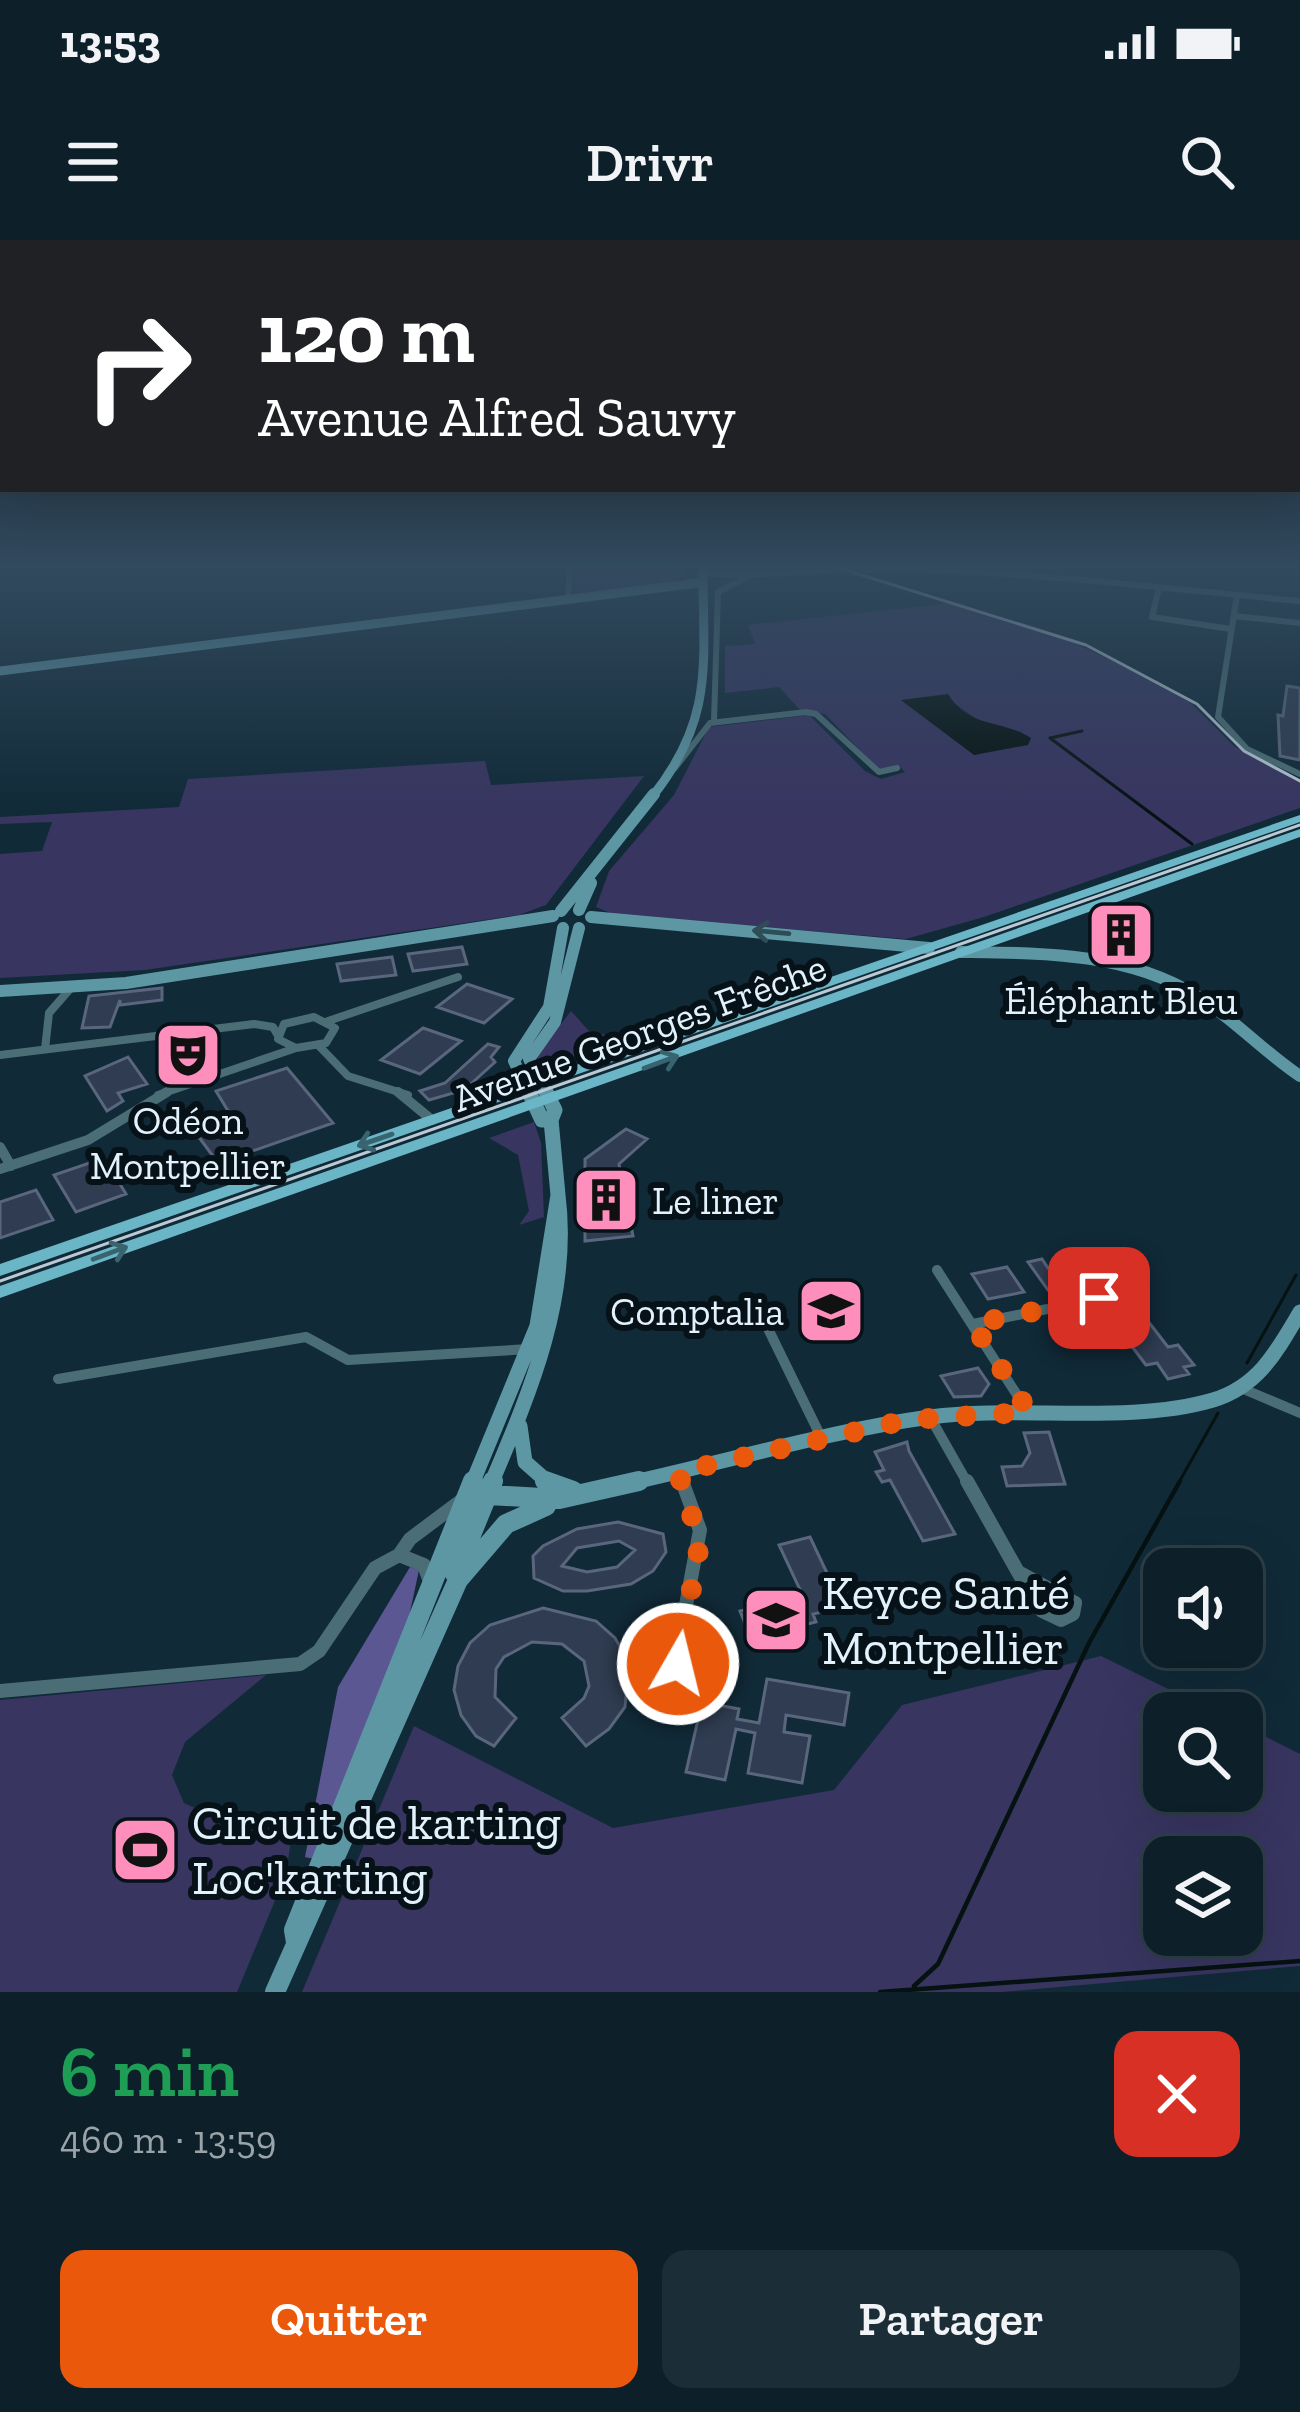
<!DOCTYPE html>
<html lang="fr">
<meta charset="utf-8">
<style>
:root{--surface:#0d202a;--page:#1b2d36;--text:#f1f3f6;--muted:#9aa3a8;--line:#2d3e47;--accent:#ea580c}
body{margin:0;font-family:"Zilla Slab",serif;background:var(--page);color:var(--text);height:100vh;display:flex;flex-direction:column;font-size:45px;white-space:nowrap}
*{box-sizing:border-box;margin:0}
p{font-size:39px;color:var(--muted)}
.icon{flex:none;width:66px;height:66px;fill:none;stroke:currentColor;stroke-width:2;stroke-linecap:round;stroke-linejoin:round}
.map{position:relative;height:1752px;overflow:hidden}
.details{display:flex;flex-direction:column;background:var(--surface);flex:1}
.details>*{flex:none}
.banner{position:absolute;left:0px;top:0px;width:1302px;height:252px;box-shadow:0 12px 48px #0002,0 0 0 3px var(--line);background:#202124;color:#fff;overflow:hidden}
.controls{position:absolute;left:1143px;top:1308px;display:grid;gap:24px}
.controls a{display:grid;place-items:center;width:120px;height:120px;border-radius:24px;background:var(--surface);box-shadow:0 12px 48px #0002,0 0 0 3px var(--line);font-size:60px}
.pin{position:absolute;display:grid;place-items:center;width:102px;height:102px;color:#fff;margin:-51px;border-radius:24px;box-shadow:0 6px 18px #0006}
.me{position:absolute;width:132px;margin:-66px;rotate:8deg;stroke-linejoin:round;filter:drop-shadow(0 0 9px #0008)}
.turn{display:flex;align-items:center;gap:42px;height:252px;padding:0 60px;font-size:54px}
.turn .icon{width:156px;height:156px;stroke-width:2.5}
.turn b{display:block;font-size:84px;line-height:102px}
.round{display:grid;place-items:center;flex:none;width:126px;height:126px;border-radius:24px;background:var(--page)}
.headline{display:flex;align-items:center;justify-content:space-between;height:204px;padding:0 60px}
h1{font-size:72px;font-weight:600;line-height:90px;color:#1e9e55}
.button{display:flex;gap:24px;margin-top:auto;padding:24px 60px}
.button a{flex:1;height:138px;border-radius:24px;background:var(--accent);color:#fff;font-size:48px;font-weight:600;line-height:138px;text-align:center}
.button a+a{background:var(--page);color:var(--text)}
.status{display:flex;justify-content:space-between;align-items:center;height:84px;padding:0 60px;background:var(--surface);direction:ltr}
.status svg{height:33px;fill:currentColor}
header{display:flex;justify-content:space-between;align-items:center;height:156px;padding:0 60px;background:var(--surface);font-size:54px;font-weight:600}
.map>svg:first-child{display:block}
</style>
<div class="status"><b>13:53</b><svg viewBox="0 0 49 12"><path d="M0 12V9h3v3zM5 12V6h3v6zM10 12V3h3v9zM15 12V0h3v12zM26 1h20v11H26zM47 4h2v5h-2z"/></svg></div>
<header><svg class="icon" aria-label="menu" viewBox="0 0 24 24"><path d="M4 6h16M4 12h16M4 18h16"/></svg>Drivr<svg class="icon" aria-label="search" viewBox="0 0 24 24"><circle cx="10" cy="10" r="6"/><path d="M15 15l6 6"/></svg></header>
<div class="map">
<svg width="1300" height="1752" viewBox="0 0 1300 1752">
<rect width="100%" height="100%" fill="#112a38"/>
<!-- green -->
<path fill="#383561" fill-rule="evenodd" d="M 574,328 L 682,328 L 683,334 C 665,358 602,352 573,354 Z
M 953,363 L 1064,398 L 1115,422 L 1190,462 L 1234,506 L 1300,542 L 1300,568 L 984,677 L 906,699 L 615,675 L 596,667 L 609,631 L 674,555 L 709,487 L 809,475 L 865,531 L 881,539 L 905,532 L 899,526 L 878,529 L 825,474 L 800,470 L 779,447 L 725,453 L 725,406 L 755,404 L 748,385 ZM 950,460 L 986,486 L 1022,492 L 975,515 L 902,461 Z
M 485,521 L 491,545 L 644,536 L 546,665 L 519,675 L 145,730 L 0,738 L 0,614 L 42,611 L 52,582 L 0,584 L 0,577 L 179,567 L 188,539 Z
M 571,771 L 589,791 L 624,799 L 546,827 L 538,824 L 538,814 Z
M 534,882 L 541,903 L 544,977 L 519,985 L 529,971 L 518,915 L 489,898 Z
M 1101,1416 L 1217,1473 L 1164,1473 L 1164,1551 L 1242,1551 L 1242,1485 L 1300,1514 L 1300,1726 L 1002,1752 L 302,1752 L 414,1486 L 613,1588 L 834,1550 L 902,1465 ZM 1164,1617 L 1242,1617 L 1242,1695 L 1164,1695 Z
M 266,1435 L 185,1502 L 172,1535 L 184,1563 L 209,1574 L 293,1587 L 286,1634 L 237,1752 L 0,1752 L 0,1460 Z"/>
<!-- forest -->
<path fill="#5a5792" d="M 410,1327 L 419,1330 L 403,1405 L 314,1619 L 305,1617 L 338,1447 Z"/>
<!-- water -->
<path fill="#061211" d="M 948,454 C 969,489 1002,479 1031,498 L 1028,505 L 974,515 L 901,460 Z"/>
<g fill="none" stroke-linecap="round" stroke-linejoin="round">
<!-- stream-far1 -->
<path stroke="#061211" stroke-width="3" d="M 1082,491 L 1050,498 L 1192,604
M 1247,1123 L 1296,1035
M 1178,1244 L 1218,1173"/>
<!-- stream -->
<path stroke="#061211" stroke-width="4.5" d="M 914,1746 L 938,1724 L 1089,1403 L 1180,1241
M 880,1752 L 1300,1721"/>
</g>
<!-- building -->
<path fill="#2f3c51" stroke="#59667e" stroke-width="3" fill-rule="evenodd" d="M 1287,446 L 1300,448 L 1300,520 L 1280,516 L 1278,475 L 1283,476 Z
M 462,707 L 467,724 L 413,731 L 408,714 Z
M 392,717 L 396,735 L 341,741 L 337,724 Z
M 467,744 L 512,759 L 484,783 L 437,767 Z
M 162,748 L 162,760 L 120,765 L 120,760 L 110,787 L 82,788 L 89,756 Z
M 423,788 L 461,801 L 420,834 L 381,820 Z
M 488,804 L 499,807 L 491,817 L 495,822 L 464,850 L 429,860 L 420,851 L 445,843 Z
M 128,817 L 147,844 L 118,853 L 123,861 L 107,871 L 85,836 Z
M 287,828 L 333,883 L 218,923 L 198,896 L 236,884 L 216,851 Z
M 626,889 L 647,899 L 619,924 L 633,996 L 585,1001 L 585,919 Z
M 104,918 L 126,954 L 76,972 L 54,935 Z
M 36,950 L 53,980 L 0,998 L 0,962 Z
M 1042,1019 L 1048,1028 L 1061,1026 L 1068,1035 L 1081,1032 L 1088,1042 L 1048,1050 L 1028,1022 Z
M 1007,1027 L 1024,1052 L 988,1059 L 972,1034 Z
M 1144,1076 L 1168,1107 L 1178,1105 L 1194,1125 L 1184,1127 L 1189,1134 L 1168,1139 L 1157,1123 L 1146,1125 L 1124,1096 L 1134,1093 L 1124,1081 Z
M 978,1128 L 989,1144 L 981,1156 L 954,1157 L 941,1136 Z
M 1049,1192 L 1065,1244 L 1007,1246 L 1002,1227 L 1022,1226 L 1030,1213 L 1024,1193 Z
M 907,1202 L 909,1211 L 955,1294 L 923,1301 L 890,1240 L 882,1242 L 876,1232 L 884,1230 L 875,1212 Z
M 618,1282 L 663,1294 L 666,1312 L 653,1331 L 631,1344 L 587,1351 L 563,1351 L 534,1338 L 533,1316 L 543,1306 L 577,1289 ZM 619,1301 L 635,1310 L 617,1327 L 587,1332 L 562,1326 L 577,1308 Z
M 810,1297 L 843,1367 L 813,1374 L 816,1382 L 751,1398 L 740,1371 L 803,1356 L 779,1305 Z
M 543,1368 L 596,1381 L 615,1398 L 629,1422 L 625,1467 L 609,1489 L 586,1506 L 562,1478 L 584,1458 L 589,1446 L 584,1421 L 562,1404 L 532,1402 L 504,1417 L 496,1429 L 495,1457 L 516,1478 L 494,1506 L 476,1496 L 461,1475 L 454,1450 L 458,1426 L 470,1403 L 490,1385 Z
M 767,1439 L 849,1453 L 844,1485 L 786,1475 L 784,1492 L 810,1496 L 802,1543 L 748,1533 L 755,1493 L 736,1489 L 725,1540 L 686,1532 L 702,1462 L 739,1469 L 737,1479 L 759,1483 Z"/>
<g fill="none" stroke-linecap="round" stroke-linejoin="round">
<!-- street-far3 -->
<path stroke="#4b6e76" stroke-width="6" d="M 704,333 C 760,338 813,329 869,329 C 1013,329 1157,348 1300,361
M 1159,348 L 1152,377 L 1231,389
M 1237,355 L 1218,477 L 1247,509 L 1300,534
M 568,357 L 570,328
M 1234,376 L 1300,383
M 714,481 L 718,352 L 745,338
M 675,528 L 710,483 L 806,472 L 816,474 L 879,532 L 897,528"/>
<!-- street-far2 -->
<path stroke="#4b6e76" stroke-width="8" d="M 314,777 L 335,788 L 326,803 L 296,808 L 278,799 L 284,784 Z
M 328,781 L 458,737
M 319,806 L 348,836 L 408,855
M 45,809 L 49,773 L 70,749
M 0,815 L 254,784 L 273,787 L 277,794
M 158,855 L 296,808"/>
<!-- street-far1 -->
<path stroke="#4b6e76" stroke-width="10" d="M 398,852 L 432,880
M 0,907 L 11,926
M 0,929 L 88,900 L 167,852
M 937,1030 L 1028,1172
M 756,1064 L 822,1199
M 973,1084 L 1126,1053
M 58,1139 L 306,1097 L 348,1120 L 529,1109
M 1241,1148 L 1300,1173
M 930,1177 L 968,1244
M 678,1232 L 683,1244"/>
<!-- street -->
<path stroke="#4b6e76" stroke-width="14" d="M 682,1241 L 700,1290 L 681,1392 L 686,1406
M 967,1241 L 1018,1332
M 399,1315 L 424,1325 L 429,1339
M 1018,1332 L 1075,1363 L 1073,1374 L 1061,1380 L 1042,1371 Z
M678 1418a14 14 0 1 1 28 0a14 14 0 1 1-28 0Z
M 0,1451 L 300,1424 L 319,1411 L 375,1328 L 399,1315 L 410,1299 L 462,1260"/>
<!-- secondary-far3 -->
<path stroke="#5d97a4" stroke-width="9" d="M 0,431 L 698,343
M 652,557 C 715,478 703,424 703,328"/>
<!-- secondary-far2 -->
<path stroke="#5d97a4" stroke-width="12" d="M 579,670 L 591,643
M 561,671 L 654,554
M 591,677 L 929,708
M 961,712 C 1040,713 1127,712 1197,756 C 1234,779 1264,812 1300,836
M 0,751 L 126,743 L 553,676
M 530,855 L 514,821 L 549,767 L 563,688
M 547,855 L 529,819 L 555,782 L 579,688"/>
<!-- secondary-far1 -->
<path stroke="#5d97a4" stroke-width="15" d="M 529,852 L 542,880 L 551,880
M 520,1186 L 525,1222 L 550,1244
M 472,1244 L 537,1086 L 558,955 L 551,880 L 555,870 L 546,852
M 491,1244 C 530,1152 571,1057 558,955
M 625,1244 C 726,1222 828,1191 930,1177 C 1019,1165 1127,1185 1213,1160 C 1259,1146 1277,1111 1300,1072"/>
<!-- secondary -->
<path stroke="#5d97a4" stroke-width="20" d="M 545,1241 L 573,1251
M 471,1254 L 559,1259 L 639,1241
M 455,1334 L 493,1241
M 296,1702 L 294,1690 L 473,1241
M 275,1752 L 458,1340 L 506,1284 L 546,1266"/>
<!-- primary -->
<path fill="#6ab6c7" fill-rule="evenodd" d="M 1300,575 L 1300,582 L 0,1036 L 0,1024 Z
M 1300,589 L 1300,597 L 0,1058 L 0,1046 Z"/>
<!-- tram -->
<path stroke="#b9cad4" stroke-width="3" d="M 839,328 L 1086,405 L 1197,464 L 1244,511 L 1300,541
M 0,1041 L 1300,585"/>
</g>
<!-- one-way arrows -->
<defs><path id="oneway-shaft" d="M-6 0H5M1.5-3L5.5 0L1.5 3" fill="none" stroke-width="1.6" stroke-linecap="round" stroke-linejoin="round" transform="scale(3)"/></defs>
<use stroke="#2e4d57" href="#oneway-shaft" transform="translate(771 692) rotate(-175)"/>
<g stroke="#386470">
<use href="#oneway-shaft" transform="translate(661 822) rotate(-20)"/>
<use href="#oneway-shaft" transform="translate(375 900) rotate(161)"/>
<use href="#oneway-shaft" transform="translate(110 1013) rotate(-20)"/>
</g>
<!-- sky -->
<linearGradient id="sky" x2="0" y2="1"><stop stop-color="#09171f"/><stop offset="0.57" stop-color="#324a5e"/><stop offset="1" stop-color="#324a5e" stop-opacity="0"/></linearGradient>
<rect width="1300" height="573" fill="url(#sky)"/>
<g fill="none" stroke-linecap="round" stroke-linejoin="round">
<!-- route -->
<path stroke="#ea580c" stroke-width="21" stroke-dasharray="0 37.8" d="M 678,1424 L 700,1302 L 678,1232 L 907,1180 L 1029,1172 L 973,1084 L 1099,1058"/>
</g>
<!-- icons -->
<defs>
<symbol id="building-square" viewBox="-11 -11 22 22"><rect x="-9" y="-9" width="18" height="18" rx="4" fill="#fe8ebc" stroke="#071118"/><path d="M-4-6H4V6H1V3H-1V6H-4ZM-2.5-4.3h1.7v1.8h-1.7ZM.8-4.3h1.7v1.8H.8ZM-2.5-1h1.7V.8h-1.7ZM.8-1h1.7V.8H.8Z" fill="#111"/></symbol>
<symbol id="theatre-square" viewBox="-11 -11 22 22"><rect x="-9" y="-9" width="18" height="18" rx="4" fill="#fe8ebc" stroke="#071118"/><path d="M-5-5.5Q0-4 5-5.5V0Q5 5 0 6Q-5 5-5 0ZM-3.3-2.5H-1v1.5H-3.3ZM1-2.5H3.3v1.5H1ZM-2.8 1Q0 5.5 2.8 1Z" fill="#111"/></symbol>
<symbol id="university-square" viewBox="-11 -11 22 22"><rect x="-9" y="-9" width="18" height="18" rx="4" fill="#fe8ebc" stroke="#071118"/><path d="M0-5L7-2L0 1L-7-2ZM-4 1L0 2.5L4 1V4Q0 6-4 4Z" fill="#111"/></symbol>
<symbol id="stadium-square" viewBox="-11 -11 22 22"><rect x="-9" y="-9" width="18" height="18" rx="4" fill="#fe8ebc" stroke="#071118"/><path d="M0-5a6.5 5 0 1 0 0 10a6.5 5 0 1 0 0-10ZM-3.5-1.8h7v3.6h-7Z" fill="#111"/></symbol>
</defs>
<g fill-rule="evenodd">
<use href="#building-square" x="1083" y="657" width="76" height="76"/>
<use href="#theatre-square" x="150" y="777" width="76" height="76"/>
<use href="#building-square" x="568" y="922" width="76" height="76"/>
<use href="#university-square" x="793" y="1033" width="76" height="76"/>
<use href="#university-square" x="738" y="1342" width="76" height="76"/>
<use href="#stadium-square" x="107" y="1572" width="76" height="76"/>
</g>
<g text-anchor="middle" stroke-width="12" stroke-linejoin="round" paint-order="stroke">
<!-- poi labels -->
<g font-size="39" fill="#e2f1fb" stroke="#071118">
<text x="1121" y="774">Éléphant Bleu</text>
<text x="188" y="894">Odéon<tspan x="188" dy="45">Montpellier</tspan></text>
<text x="652" y="974" text-anchor="start">Le liner</text>
<text x="784" y="1085" text-anchor="end">Comptalia</text>
</g>
<!-- street labels -->
<g font-size="39" fill="#e2f1fb" stroke="#071118">
<text transform="translate(639 792) rotate(-20)" y="14">Avenue Georges Frêche</text>
</g>
<!-- near-poi labels -->
<g font-size="48" fill="#e2f1fb" stroke="#071118" text-anchor="start">
<text x="822" y="1369">Keyce Santé<tspan x="822" dy="55">Montpellier</tspan></text>
<text x="192" y="1599">Circuit de karting<tspan x="192" dy="55">Loc'karting</tspan></text>
</g>
</g>
</svg>
<div class="controls">
<a><svg class="icon" aria-label="sound" viewBox="0 0 24 24"><path d="M4 9h4l5-4v14l-5-4H4zM17 9q2 3 0 6"/></svg></a>
<a><svg class="icon" aria-label="search" viewBox="0 0 24 24"><circle cx="10" cy="10" r="6"/><path d="M15 15l6 6"/></svg></a>
<a><svg class="icon" aria-label="layers" viewBox="0 0 24 24"><path d="M12 4l9 5-9 5-9-5zM3 14l9 5 9-5"/></svg></a>
</div>
<div class="pin" style="left:1099px;top:1058px;background:#d93025"><svg class="icon" aria-label="arrive" viewBox="0 0 24 24"><path d="M6 21V4h12l-3 4 3 4H6"/></svg></div>
<svg class="me" style="left:678px;top:1424px" viewBox="-20 -20 40 40"><circle r="17" fill="#ea580c" stroke="#fff" stroke-width="3"/><path d="M0-11L8 9 0 5-8 9z" fill="#fff"/></svg>
<div class="banner">
<div class="turn"><svg class="icon" aria-label="right" viewBox="0 0 24 24"><path d="M7 20v-9h11M14 6l5 5-5 5"/></svg><div><b>120 m</b>Avenue Alfred Sauvy</div></div>
</div>
</div>
<section class="details">
<div class="headline"><div><h1>6 min</h1><p>460 m · 13:59</p></div><a class="round" style="background:#d93025;color:#fff"><svg class="icon" aria-label="close" viewBox="0 0 24 24"><path d="M6 6l12 12M18 6L6 18"/></svg></a></div>
<div class="button"><a>Quitter</a><a>Partager</a></div>
</section>
